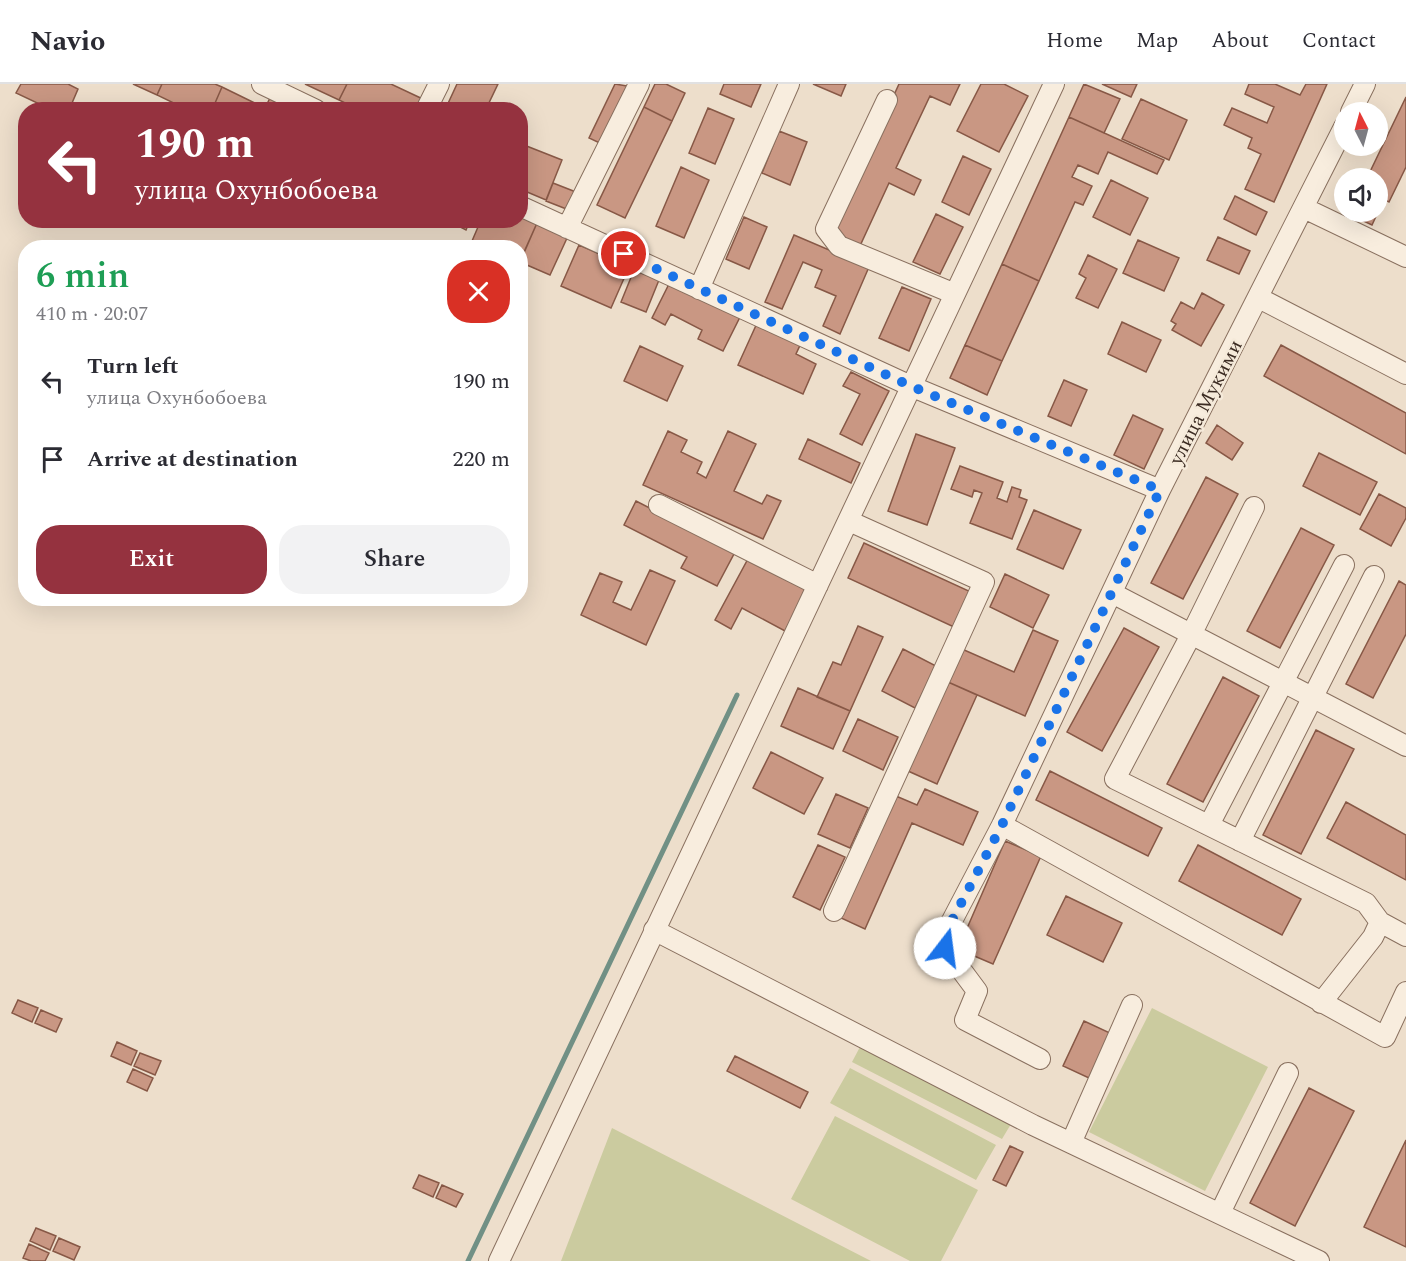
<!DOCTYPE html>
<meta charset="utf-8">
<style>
:root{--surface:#fff;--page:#f2f2f3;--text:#2b2b33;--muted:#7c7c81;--line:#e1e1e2;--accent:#95323f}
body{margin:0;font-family:Spectral,serif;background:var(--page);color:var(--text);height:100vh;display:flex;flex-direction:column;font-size:22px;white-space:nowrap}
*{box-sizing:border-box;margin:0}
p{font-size:20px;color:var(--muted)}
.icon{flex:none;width:33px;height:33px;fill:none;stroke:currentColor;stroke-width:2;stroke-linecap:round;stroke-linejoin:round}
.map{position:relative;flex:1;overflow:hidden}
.sheet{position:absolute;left:18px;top:156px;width:510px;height:366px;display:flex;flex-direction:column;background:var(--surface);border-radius:24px;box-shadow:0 6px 24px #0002}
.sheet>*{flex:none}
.guide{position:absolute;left:18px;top:18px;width:510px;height:126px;border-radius:24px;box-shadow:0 6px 24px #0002;background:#95323f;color:#fff;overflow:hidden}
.needle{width:39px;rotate:354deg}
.tools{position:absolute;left:1334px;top:18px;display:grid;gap:12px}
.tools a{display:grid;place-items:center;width:54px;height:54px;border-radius:50%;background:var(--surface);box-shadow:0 6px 24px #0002;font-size:30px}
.pin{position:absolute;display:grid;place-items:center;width:51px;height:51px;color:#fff;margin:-26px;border:3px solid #fff;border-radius:50%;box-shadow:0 2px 6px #0007}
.me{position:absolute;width:66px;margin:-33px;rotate:15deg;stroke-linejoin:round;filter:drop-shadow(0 0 4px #0008)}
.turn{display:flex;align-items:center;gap:21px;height:126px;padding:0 18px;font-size:27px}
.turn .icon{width:78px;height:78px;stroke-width:2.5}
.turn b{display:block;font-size:42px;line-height:51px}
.round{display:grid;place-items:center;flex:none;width:63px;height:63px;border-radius:24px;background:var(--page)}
.head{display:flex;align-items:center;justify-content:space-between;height:102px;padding:0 18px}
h1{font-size:36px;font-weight:600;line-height:45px;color:#1e9e55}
.primary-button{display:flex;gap:12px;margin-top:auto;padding:12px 18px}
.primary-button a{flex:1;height:69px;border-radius:24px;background:var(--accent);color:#fff;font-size:24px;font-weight:600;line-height:69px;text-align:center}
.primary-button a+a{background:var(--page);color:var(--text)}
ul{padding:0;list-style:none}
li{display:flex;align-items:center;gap:18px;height:78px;padding:0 18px}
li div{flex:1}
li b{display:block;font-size:22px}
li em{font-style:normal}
header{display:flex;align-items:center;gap:36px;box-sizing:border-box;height:84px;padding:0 30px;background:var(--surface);border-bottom:2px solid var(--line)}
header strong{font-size:28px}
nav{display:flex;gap:33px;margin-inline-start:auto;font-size:21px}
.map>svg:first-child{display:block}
</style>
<header>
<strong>Navio</strong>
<nav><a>Home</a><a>Map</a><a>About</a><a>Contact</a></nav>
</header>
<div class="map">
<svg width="1406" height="1177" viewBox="0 0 1406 1177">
<rect width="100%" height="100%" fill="#eddecb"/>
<!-- green -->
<path fill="#cbcb9f" d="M 1152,924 L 1268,983 L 1205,1107 L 1089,1048 Z
M 861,961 L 1011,1040 L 1002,1055 L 852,978 Z
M 850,984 L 996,1061 L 976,1096 L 830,1019 Z
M 835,1032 L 978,1106 L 941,1177 L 910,1177 L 791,1115 Z
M 612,1044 L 871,1177 L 561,1177 Z"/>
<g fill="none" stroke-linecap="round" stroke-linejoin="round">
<!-- stream -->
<path stroke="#719085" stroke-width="5" d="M 468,1177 L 737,611"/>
</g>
<!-- building -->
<path fill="#c99783" stroke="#875846" stroke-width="1.5" d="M 21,0 L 68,0 L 78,5 L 69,26 L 52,26 L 16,9 Z
M 133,0 L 162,0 L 157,11 Z
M 162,0 L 215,0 L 222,3 L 212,26 L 188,26 L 157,11 Z
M 305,0 L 347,0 L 339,16 Z
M 347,0 L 391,0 L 427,17 L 424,26 L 359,26 L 339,16 Z
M 457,0 L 498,0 L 486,25 L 477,21 L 475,26 L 445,26 Z
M 615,0 L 633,3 L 606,62 L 589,54 Z
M 655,0 L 666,0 L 685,9 L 672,37 L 644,23 Z
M 724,0 L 761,0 L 751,23 L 720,10 Z
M 813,0 L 846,0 L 841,12 Z
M 899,0 L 960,0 L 950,21 L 930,12 L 896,84 L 921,96 L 914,111 L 889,99 L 859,164 L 830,151 Z
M 981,0 L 1004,0 L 1028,12 L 999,68 L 957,47 Z
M 1084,0 L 1120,15 L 1104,49 L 1069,33 Z
M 1102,0 L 1137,0 L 1131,13 Z
M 1249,0 L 1275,0 L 1300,11 L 1306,0 L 1327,0 L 1274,118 L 1245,105 L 1261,70 L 1248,64 L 1252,54 L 1224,41 L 1232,24 L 1267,39 L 1274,23 L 1245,10 Z
M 222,3 L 265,24 L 264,26 L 212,26 Z
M 1406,13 L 1406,83 L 1389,118 L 1384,115 L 1372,141 L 1357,134 L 1360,128 L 1377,128 L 1377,94 L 1367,94 Z
M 270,14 L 293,26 L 264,26 Z
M 1141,15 L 1187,36 L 1169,76 L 1122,55 Z
M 644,23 L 672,37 L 625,134 L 597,121 Z
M 708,24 L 734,35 L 715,80 L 689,69 Z
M 1069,33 L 1164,76 L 1157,90 L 1108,68 L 1098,90 L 1078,81 L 1072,93 L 1092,102 L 1083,121 L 1075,118 L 1039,197 L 1002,180 Z
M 779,47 L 807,58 L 790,101 L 762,89 Z
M 524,61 L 562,76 L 546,116 L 520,105 L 520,70 Z
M 963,72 L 991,85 L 969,131 L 942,118 Z
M 681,83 L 709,96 L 684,154 L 656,142 Z
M 1111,96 L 1148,114 L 1130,151 L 1093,133 Z
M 553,99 L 581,110 L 574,128 L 546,117 Z
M 1235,112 L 1267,128 L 1256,151 L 1224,135 Z
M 936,130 L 963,143 L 940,190 L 913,178 Z
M 520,131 L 537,139 L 520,177 L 520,164 L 488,164 L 472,157 L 481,136 L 520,136 Z
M 744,133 L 767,143 L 749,185 L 726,175 Z
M 447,136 L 470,136 L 466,146 Z
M 537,139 L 568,152 L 550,191 L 520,178 Z
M 794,151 L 869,183 L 840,250 L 823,242 L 836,212 L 815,203 L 822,186 L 803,178 L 782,225 L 765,218 Z
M 1218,153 L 1250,167 L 1239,190 L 1207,176 Z
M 1138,156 L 1179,174 L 1164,207 L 1123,189 Z
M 579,161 L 629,183 L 611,224 L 561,202 Z
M 1088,171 L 1117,185 L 1098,224 L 1076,214 L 1086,194 L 1079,190 Z
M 1002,180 L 1039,197 L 1002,277 L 965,261 Z
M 634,186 L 659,196 L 646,228 L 621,218 Z
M 670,198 L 740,233 L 723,267 L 698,255 L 702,246 L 671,230 L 665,241 L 652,234 Z
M 902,203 L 931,215 L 909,267 L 879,254 Z
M 1202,209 L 1224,221 L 1201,262 L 1172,246 L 1176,240 L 1171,237 L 1181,218 L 1194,225 Z
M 758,237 L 802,257 L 796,270 L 816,280 L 803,310 L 738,281 Z
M 1122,238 L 1161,256 L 1146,288 L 1108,270 Z
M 965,261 L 1002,277 L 987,311 L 950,294 Z
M 1281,261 L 1406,329 L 1406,370 L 1264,292 Z
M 640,262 L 683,282 L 667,317 L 624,297 Z
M 851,288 L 889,307 L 862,361 L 840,350 L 860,310 L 843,302 Z
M 1064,296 L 1087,306 L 1071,342 L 1048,332 Z
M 1133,331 L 1163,345 L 1144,385 L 1114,371 Z
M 1217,341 L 1243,359 L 1232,376 L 1206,359 Z
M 668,347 L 687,356 L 681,368 L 702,378 L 697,389 L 706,394 L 728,347 L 756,360 L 734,407 L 762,420 L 767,411 L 781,417 L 763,455 L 643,401 Z
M 916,350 L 955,364 L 927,441 L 888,427 Z
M 808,355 L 860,379 L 851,399 L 799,375 Z
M 1319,369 L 1377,398 L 1360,431 L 1303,402 Z
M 960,382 L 1003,398 L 997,414 L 1007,418 L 1012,403 L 1021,406 L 1019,413 L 1027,416 L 1012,455 L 970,439 L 982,409 L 974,406 L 972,413 L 951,405 Z
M 1206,393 L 1238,410 L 1183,515 L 1151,499 Z
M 1379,410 L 1406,424 L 1406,434 L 1391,462 L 1360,445 Z
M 636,417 L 735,468 L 717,502 L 681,484 L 687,473 L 624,441 Z
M 1034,426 L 1081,446 L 1063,485 L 1017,465 Z
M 1301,444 L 1334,461 L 1280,564 L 1247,547 Z
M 864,459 L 971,508 L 954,543 L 848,494 Z
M 749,473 L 808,504 L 785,547 L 742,524 L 731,545 L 715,536 Z
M 650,486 L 675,497 L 646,561 L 581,531 L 600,489 L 622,498 L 613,518 L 631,526 Z
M 1005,490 L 1049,511 L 1033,544 L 990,523 Z
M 1399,497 L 1406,501 L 1406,550 L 1373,614 L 1346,600 Z
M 858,542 L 883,553 L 850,627 L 817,613 L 833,578 L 841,581 Z
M 1124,544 L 1159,563 L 1102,667 L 1067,648 Z
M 1033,546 L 1058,557 L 1025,632 L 948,598 L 962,565 L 1014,588 Z
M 903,565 L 936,582 L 915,624 L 882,607 Z
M 1223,593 L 1259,612 L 1203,718 L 1167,700 Z
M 948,598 L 977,611 L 937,700 L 908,687 Z
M 798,604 L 850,627 L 833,665 L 781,642 Z
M 858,635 L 898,653 L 883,686 L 843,667 Z
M 1316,646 L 1354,665 L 1301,770 L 1263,751 Z
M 771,668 L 823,694 L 804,730 L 753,704 Z
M 1050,687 L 1162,744 L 1148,772 L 1036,716 Z
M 925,705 L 978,728 L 963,761 L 912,739 L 865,845 L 841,834 L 896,712 L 917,721 Z
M 836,710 L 868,724 L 850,764 L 818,750 Z
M 1346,718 L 1406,751 L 1406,796 L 1327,754 Z
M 1005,757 L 1041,772 L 993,880 L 958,865 Z
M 818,761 L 845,773 L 820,826 L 793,813 Z
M 1198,761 L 1301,815 L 1282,851 L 1179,797 Z
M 1066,812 L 1122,839 L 1103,878 L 1047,851 Z
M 18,916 L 38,924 L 32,938 L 12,929 Z
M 41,926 L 62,935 L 56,948 L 35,939 Z
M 1084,937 L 1110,949 L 1089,994 L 1063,982 Z
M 117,958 L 137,967 L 131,981 L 111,972 Z
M 140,969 L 161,977 L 155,991 L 134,982 Z
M 735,972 L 808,1008 L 800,1024 L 727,987 Z
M 133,985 L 153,994 L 147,1007 L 127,998 Z
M 1309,1004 L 1354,1027 L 1295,1142 L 1250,1119 Z
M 1406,1056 L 1406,1163 L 1364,1143 Z
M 1010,1062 L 1023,1068 L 1006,1102 L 993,1096 Z
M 419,1091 L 439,1099 L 433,1113 L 413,1104 Z
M 442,1101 L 463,1110 L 456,1123 L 436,1114 Z
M 36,1144 L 56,1152 L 50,1166 L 30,1157 Z
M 59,1154 L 80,1163 L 74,1176 L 53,1167 Z
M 29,1160 L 49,1169 L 45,1177 L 31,1177 L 23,1174 Z"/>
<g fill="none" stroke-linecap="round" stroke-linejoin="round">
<defs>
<path id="minor" d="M 262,0 L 316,26
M 887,16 L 826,145 L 839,162 L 955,210
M 426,26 L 439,0
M 1351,28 L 1365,0
M 520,122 L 913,303 L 1160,406
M 1304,124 L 1406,173
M 567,144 L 639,0
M 699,205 L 789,0
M 1259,214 L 1406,290
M 659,421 L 818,501
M 1254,423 L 1191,551 L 1115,695 L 1366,819 L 1380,838 L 1406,852
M 1112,509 L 1406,662
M 1002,741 L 1385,953 L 1406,908
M 1209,741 L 1344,481
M 1240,757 L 1374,492
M 834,827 L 984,498 L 849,437
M 654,846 L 1033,1041 L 1319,1177
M 1321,919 L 1373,853 L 1380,838
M 1040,975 L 965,936 L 977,907 L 945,864 L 944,852 L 1002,741 L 1160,406 L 1344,43
M 1071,1059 L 1132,921
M 1220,1129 L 1288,989
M 499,1177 L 1054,0"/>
</defs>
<!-- minor casing -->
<use href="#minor" stroke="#89705f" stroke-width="22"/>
<!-- minor -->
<use href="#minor" stroke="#f8edde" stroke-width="20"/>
</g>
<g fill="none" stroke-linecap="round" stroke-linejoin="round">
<!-- route -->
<path stroke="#1a73e8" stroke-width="10" stroke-dasharray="0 18" d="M 624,170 L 913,303 L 1160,406 L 1002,741 L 944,852 L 945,864"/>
</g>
<g text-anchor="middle" stroke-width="5" stroke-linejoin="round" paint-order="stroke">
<!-- street labels -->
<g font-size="20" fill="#3b2b22" stroke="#f5eada">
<text transform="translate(1205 318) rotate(-63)" y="7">улица Мукими</text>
</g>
</g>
</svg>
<div class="tools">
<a><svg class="needle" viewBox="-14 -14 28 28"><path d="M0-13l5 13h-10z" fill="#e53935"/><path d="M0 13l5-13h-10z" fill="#7c7c81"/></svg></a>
<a><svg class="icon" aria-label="sound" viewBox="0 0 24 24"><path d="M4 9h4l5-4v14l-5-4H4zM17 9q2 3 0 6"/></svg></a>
</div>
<div class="pin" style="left:624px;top:170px;background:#d93025"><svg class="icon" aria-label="arrive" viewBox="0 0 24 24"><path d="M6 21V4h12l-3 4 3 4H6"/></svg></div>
<svg class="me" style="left:945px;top:864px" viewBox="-20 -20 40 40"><circle r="19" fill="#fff"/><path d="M0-13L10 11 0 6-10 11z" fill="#1a73e8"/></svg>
<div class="guide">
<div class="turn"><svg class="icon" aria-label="left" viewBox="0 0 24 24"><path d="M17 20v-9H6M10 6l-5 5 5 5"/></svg><div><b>190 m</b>улица Охунбобоева</div></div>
</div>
<section class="sheet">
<div class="head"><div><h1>6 min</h1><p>410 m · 20:07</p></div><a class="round" style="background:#d93025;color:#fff"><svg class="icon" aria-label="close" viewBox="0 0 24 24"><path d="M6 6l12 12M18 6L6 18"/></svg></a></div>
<ul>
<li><svg class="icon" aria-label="left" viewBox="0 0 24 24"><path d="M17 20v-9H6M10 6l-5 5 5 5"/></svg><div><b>Turn left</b><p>улица Охунбобоева</p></div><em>190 m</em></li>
<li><svg class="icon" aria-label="arrive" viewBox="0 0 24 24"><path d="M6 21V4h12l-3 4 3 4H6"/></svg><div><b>Arrive at destination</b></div><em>220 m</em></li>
</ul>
<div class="primary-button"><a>Exit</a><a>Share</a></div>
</section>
</div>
